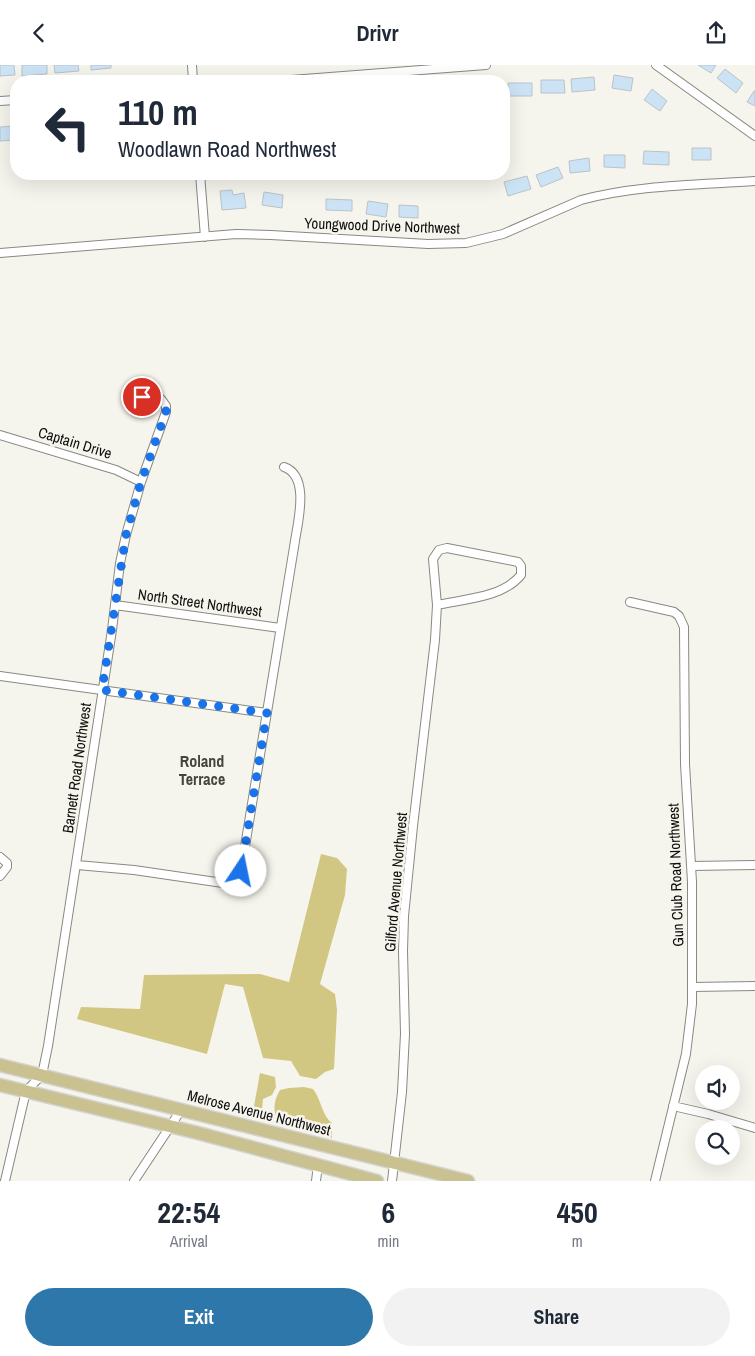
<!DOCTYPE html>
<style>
:root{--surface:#fff;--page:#f2f2f3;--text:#1f2937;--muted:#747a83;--accent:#2d77aa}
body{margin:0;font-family:"Archivo Narrow",sans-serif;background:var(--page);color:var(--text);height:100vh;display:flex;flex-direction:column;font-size:19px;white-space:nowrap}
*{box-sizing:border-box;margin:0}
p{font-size:16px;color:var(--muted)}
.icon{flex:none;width:28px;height:28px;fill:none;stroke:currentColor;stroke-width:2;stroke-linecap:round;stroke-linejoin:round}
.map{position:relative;height:1116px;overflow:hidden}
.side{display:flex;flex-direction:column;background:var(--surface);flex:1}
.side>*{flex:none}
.top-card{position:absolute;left:10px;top:10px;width:500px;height:105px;border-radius:20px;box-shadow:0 5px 20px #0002;background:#fff;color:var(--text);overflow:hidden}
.buttons{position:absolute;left:695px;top:1000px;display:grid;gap:10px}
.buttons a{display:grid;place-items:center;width:45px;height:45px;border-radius:50%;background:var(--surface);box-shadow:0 5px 20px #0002;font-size:25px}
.pin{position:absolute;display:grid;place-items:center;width:42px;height:42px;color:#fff;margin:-21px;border:2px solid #fff;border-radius:50%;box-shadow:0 1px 5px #0007}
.me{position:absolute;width:55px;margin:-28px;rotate:11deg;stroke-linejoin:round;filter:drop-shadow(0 0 4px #0008)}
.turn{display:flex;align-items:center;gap:18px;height:105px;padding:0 25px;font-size:22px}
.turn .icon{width:65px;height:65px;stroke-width:2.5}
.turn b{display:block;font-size:35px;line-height:42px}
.eta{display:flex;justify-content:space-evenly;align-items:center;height:85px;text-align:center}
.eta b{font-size:30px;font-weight:700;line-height:35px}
.button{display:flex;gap:10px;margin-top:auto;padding:10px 25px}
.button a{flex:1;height:58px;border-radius:30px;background:var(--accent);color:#fff;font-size:20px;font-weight:700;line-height:58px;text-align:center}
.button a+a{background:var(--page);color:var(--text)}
header{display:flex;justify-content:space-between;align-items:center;height:65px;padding:0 25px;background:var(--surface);font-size:22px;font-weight:700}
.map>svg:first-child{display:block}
</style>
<header><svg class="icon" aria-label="back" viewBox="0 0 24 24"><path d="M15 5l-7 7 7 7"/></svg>Drivr<svg class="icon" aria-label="share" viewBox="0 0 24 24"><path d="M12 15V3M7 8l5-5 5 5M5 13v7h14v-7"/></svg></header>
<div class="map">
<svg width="755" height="1116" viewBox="0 0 755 1116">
<rect width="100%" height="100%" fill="#f6f5ed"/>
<!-- forest -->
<path fill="#d2c782" d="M 321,789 L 337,793 L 347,804 L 345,830 L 320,919 L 335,929 L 337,945 L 334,1004 L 325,1007 L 316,1014 L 300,1011 L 291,996 L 263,993 L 243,922 L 225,919 L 207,989 L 77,954 L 81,942 L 140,944 L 144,910 L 260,909 L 289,917 Z
M 260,1008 L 275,1012 L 276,1022 L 272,1030 L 263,1034 L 261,1054 L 252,1052 Z
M 304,1022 L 313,1024 C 321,1034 322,1051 332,1058 L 332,1073 L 278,1058 C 273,1045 273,1037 280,1025 L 289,1023 Z"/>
<!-- building -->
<path fill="#cce3f6" stroke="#bbc2c8" d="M 0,0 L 14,0 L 15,10 L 0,11 Z
M 22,0 L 47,0 L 47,9 L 22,11 Z
M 54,0 L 78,0 L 79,6 L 55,8 Z
M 91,0 L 111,0 L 111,3 L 91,5 Z
M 698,0 L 716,0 L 711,8 Z
M 725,4 L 743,18 L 736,28 L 717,13 Z
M 614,10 L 633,13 L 631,26 L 612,23 Z
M 594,12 L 595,25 L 572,27 L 571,14 Z
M 541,15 L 564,15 L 565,28 L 541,28 Z
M 508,18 L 532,18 L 532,31 L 508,31 Z
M 652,24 L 667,36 L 660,46 L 644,35 Z
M 754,26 L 755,26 L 755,41 L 747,37 Z
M 16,61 L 16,75 L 0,76 L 0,62 Z
M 692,83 L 711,83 L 711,95 L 692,95 Z
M 644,86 L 669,87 L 669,100 L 643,99 Z
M 604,90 L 625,90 L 625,103 L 604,102 Z
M 589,93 L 590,106 L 570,108 L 569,96 Z
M 558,102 L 563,113 L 541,122 L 536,110 Z
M 527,111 L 531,124 L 508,131 L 504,117 Z
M 232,125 L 233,130 L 244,128 L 246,143 L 222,145 L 220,126 Z
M 264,127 L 283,130 L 282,143 L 262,140 Z
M 326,134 L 352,135 L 352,146 L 326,145 Z
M 368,136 L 388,139 L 386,152 L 366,149 Z
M 399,140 L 418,141 L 418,153 L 399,152 Z"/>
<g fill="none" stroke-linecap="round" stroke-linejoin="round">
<defs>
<path id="minor" d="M 192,0 L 193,16
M 656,0 L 755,71
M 278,16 L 486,0
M 0,36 L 16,35
M 200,109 L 205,172
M 0,188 L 236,169 L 271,170 L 428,179 L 466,178 L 503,169 L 581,135 C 636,120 697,120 755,116
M 0,370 L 116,405 L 141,417
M 447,483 L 518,497 L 521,501 L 521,510 C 502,533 464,534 437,540 L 433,494 L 439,485 Z
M 630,537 L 674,547 L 679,551 L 684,562 L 685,699 L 692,817 L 692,939 L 686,989 L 655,1116
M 115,540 L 280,563
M 0,611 L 267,648
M 0,792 L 7,798 L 7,802 L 0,811
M 77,800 L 134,805 L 223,818 L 235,814 L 241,806 L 295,476 C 298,456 310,411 284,402
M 691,801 L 755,800
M 692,922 L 755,921
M 673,1041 L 708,1049 L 755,1063
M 5,1116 L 26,1026 L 42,1010 L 48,981 L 112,565 L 120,498 L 126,470 L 141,417 L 166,347 L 166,341 L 161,334 L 142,332
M 134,1116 L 181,1045
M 316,1116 L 318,1100
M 392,1116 L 402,1027 L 405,969 L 403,886 L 404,851 L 413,761 L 435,575 L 437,540"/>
<path id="primary" d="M 0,1000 L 468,1116
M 0,1020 L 198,1068 L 377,1116"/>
</defs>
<!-- minor casing -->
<use href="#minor" stroke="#898881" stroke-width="10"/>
<!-- primary casing -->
<use href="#primary" stroke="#d4d4d3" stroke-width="15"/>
<!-- minor -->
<use href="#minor" stroke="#fff" stroke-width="8"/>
<!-- primary -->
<use href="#primary" stroke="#c9c18f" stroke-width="12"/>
</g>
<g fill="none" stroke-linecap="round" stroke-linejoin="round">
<!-- route -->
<path stroke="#1a73e8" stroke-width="9" stroke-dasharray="0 16.2" d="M 142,332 L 160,334 L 166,341 L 166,347 L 141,417 L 126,470 L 102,625 L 267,648 L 241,806"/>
</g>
<g text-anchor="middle" stroke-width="5" stroke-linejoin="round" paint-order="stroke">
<!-- street labels -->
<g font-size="15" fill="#0f0e0c" stroke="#f6f5ed">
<text transform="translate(382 161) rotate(2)" y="5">Youngwood Drive Northwest</text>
<text transform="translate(75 378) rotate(17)" y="5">Captain Drive</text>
<text transform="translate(200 538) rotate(8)" y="5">North Street Northwest</text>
<text transform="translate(77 703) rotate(-82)" y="5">Barnett Road Northwest</text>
<text transform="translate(676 810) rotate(-92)" y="5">Gun Club Road Northwest</text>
<text transform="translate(396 817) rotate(-85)" y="5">Gilford Avenue Northwest</text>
<text transform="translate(259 1048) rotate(14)" y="5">Melrose Avenue Northwest</text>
</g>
<!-- neighbourhood labels -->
<g font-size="16" font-weight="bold" fill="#45443d" stroke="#f6f5ed">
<text x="202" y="702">Roland<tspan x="202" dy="18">Terrace</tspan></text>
</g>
</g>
</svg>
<div class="buttons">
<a><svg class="icon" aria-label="sound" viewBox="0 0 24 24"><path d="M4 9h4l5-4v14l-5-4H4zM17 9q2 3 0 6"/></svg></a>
<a><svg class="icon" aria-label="search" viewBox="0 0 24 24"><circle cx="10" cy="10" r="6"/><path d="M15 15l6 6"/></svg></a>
</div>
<div class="pin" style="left:142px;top:332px;background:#d93025"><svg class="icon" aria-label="arrive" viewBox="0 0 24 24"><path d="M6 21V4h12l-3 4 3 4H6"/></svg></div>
<svg class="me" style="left:241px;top:806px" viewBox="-20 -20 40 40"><circle r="19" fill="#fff"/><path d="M0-13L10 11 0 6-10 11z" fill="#1a73e8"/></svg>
<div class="top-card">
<div class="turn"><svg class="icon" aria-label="left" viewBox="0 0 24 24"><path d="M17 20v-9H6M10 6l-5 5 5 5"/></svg><div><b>110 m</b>Woodlawn Road Northwest</div></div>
</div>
</div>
<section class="side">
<div class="eta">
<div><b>22:54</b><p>Arrival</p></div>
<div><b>6</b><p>min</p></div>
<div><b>450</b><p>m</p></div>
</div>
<div class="button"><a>Exit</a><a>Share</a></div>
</section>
